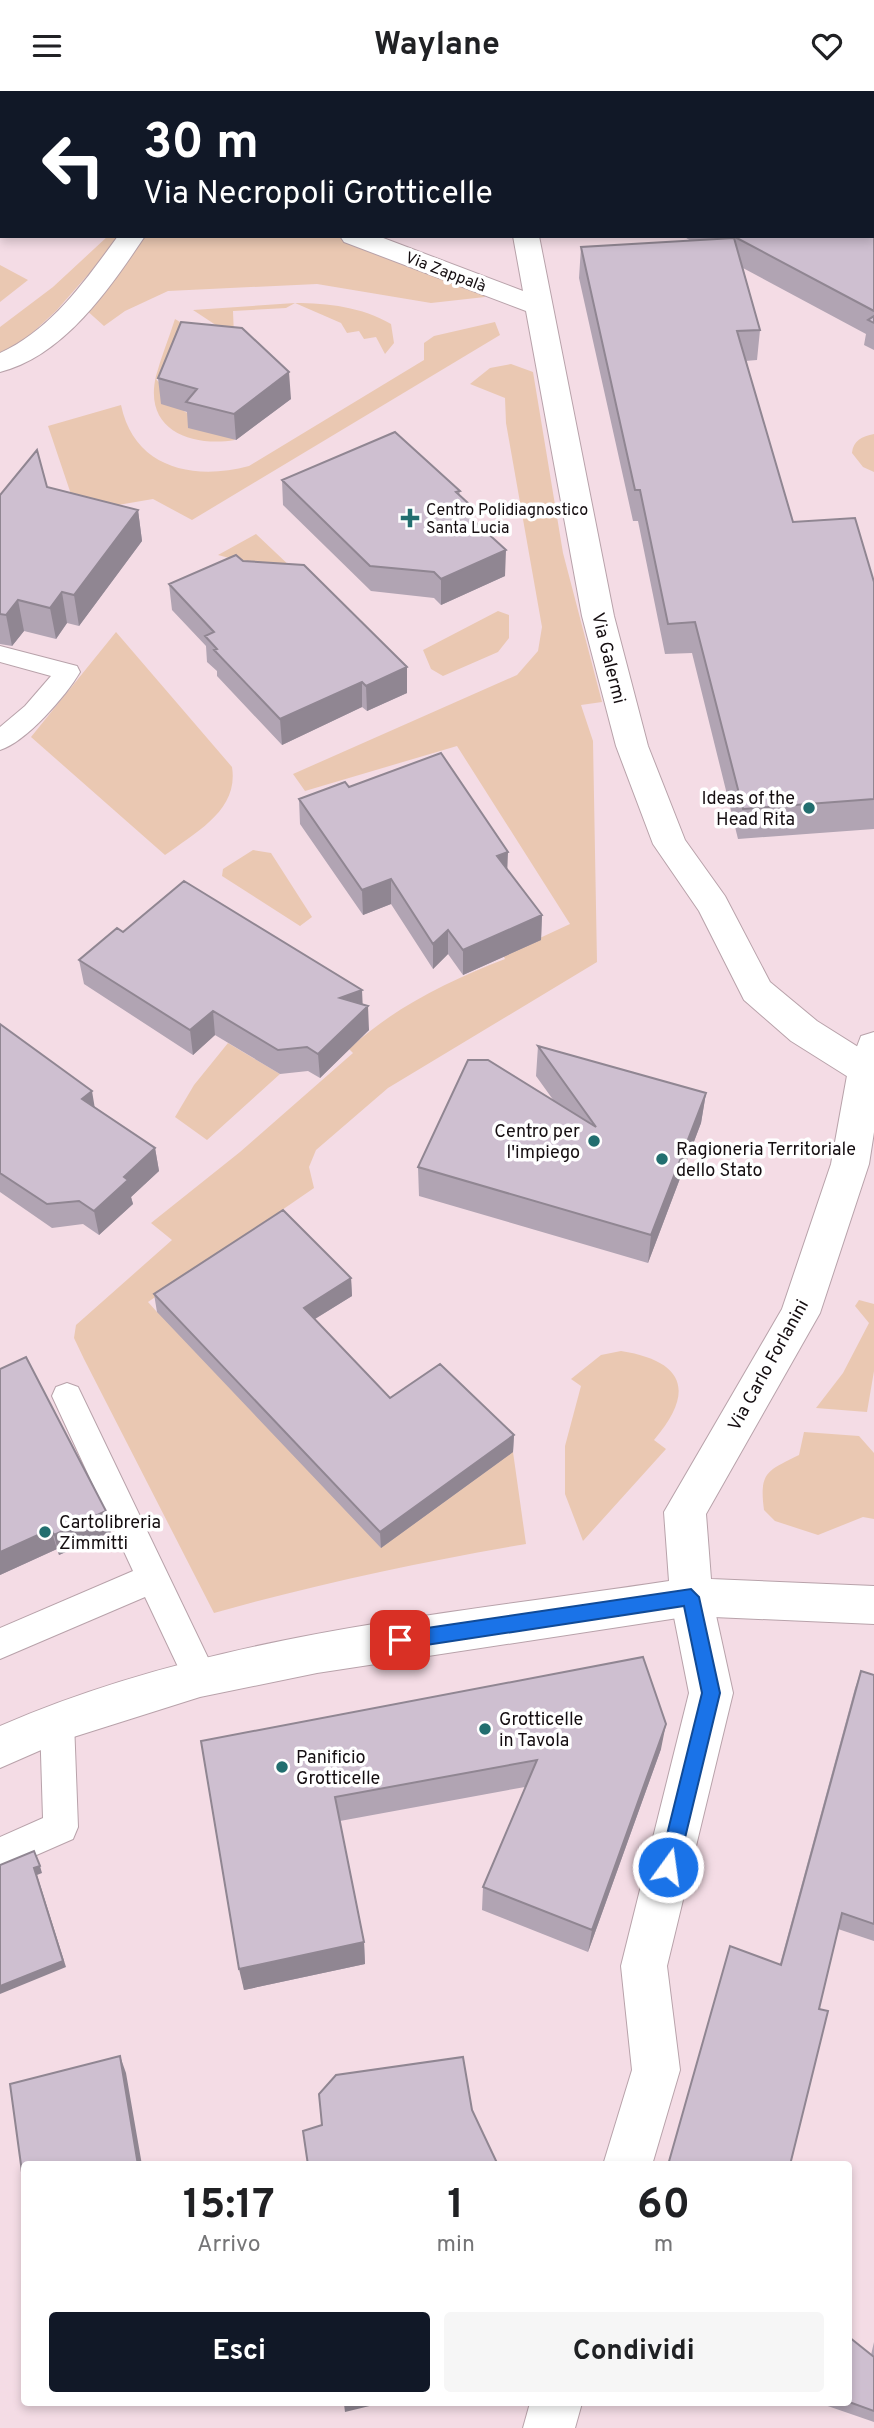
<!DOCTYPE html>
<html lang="it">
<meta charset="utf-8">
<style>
:root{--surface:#fff;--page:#f6f6f6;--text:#202124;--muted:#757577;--accent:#111827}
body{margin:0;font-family:Overpass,sans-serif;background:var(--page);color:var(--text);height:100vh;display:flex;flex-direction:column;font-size:26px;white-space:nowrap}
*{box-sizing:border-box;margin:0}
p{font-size:23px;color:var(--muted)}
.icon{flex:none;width:38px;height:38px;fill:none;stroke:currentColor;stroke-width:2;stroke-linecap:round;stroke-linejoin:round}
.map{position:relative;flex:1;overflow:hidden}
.details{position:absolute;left:21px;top:2070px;width:831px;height:245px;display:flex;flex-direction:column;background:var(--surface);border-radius:7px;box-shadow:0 4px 10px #0003}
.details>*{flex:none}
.top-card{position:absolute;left:0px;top:0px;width:875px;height:147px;box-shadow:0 4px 10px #0003;background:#111827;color:#fff;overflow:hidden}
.pin{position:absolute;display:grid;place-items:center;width:60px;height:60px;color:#fff;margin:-30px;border-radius:14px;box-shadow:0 4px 10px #0006}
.me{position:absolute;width:77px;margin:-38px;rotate:14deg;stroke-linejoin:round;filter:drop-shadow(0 0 5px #0008)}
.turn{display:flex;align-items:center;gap:24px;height:147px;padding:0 28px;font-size:32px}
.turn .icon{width:91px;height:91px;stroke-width:2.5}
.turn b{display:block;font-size:49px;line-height:60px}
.eta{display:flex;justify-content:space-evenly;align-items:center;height:119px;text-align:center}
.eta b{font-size:42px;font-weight:700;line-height:49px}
.primary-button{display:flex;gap:14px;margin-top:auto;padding:14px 28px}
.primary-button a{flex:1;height:80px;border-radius:7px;background:var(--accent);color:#fff;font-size:28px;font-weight:700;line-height:80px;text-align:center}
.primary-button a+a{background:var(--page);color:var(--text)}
header{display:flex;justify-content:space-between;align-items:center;height:91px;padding:0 28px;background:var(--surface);font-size:32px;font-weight:700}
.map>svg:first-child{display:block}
</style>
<header><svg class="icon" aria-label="menu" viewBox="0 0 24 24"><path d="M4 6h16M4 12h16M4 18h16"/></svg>Waylane<svg class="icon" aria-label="heart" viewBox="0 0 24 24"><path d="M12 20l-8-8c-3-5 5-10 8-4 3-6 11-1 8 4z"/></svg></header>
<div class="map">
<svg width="874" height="2337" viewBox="0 0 874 2337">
<rect width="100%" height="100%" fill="#f4dce5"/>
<!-- green -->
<path fill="#eac8b2" d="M 108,145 L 122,145 L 56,220 L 8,264 L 0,267 L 0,236 L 53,196 Z
M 140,145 L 335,145 L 483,199 L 485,206 L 431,212 L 317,193 L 168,200 L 125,220 L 104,235 L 84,217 Z
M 0,174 L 28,189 L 0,211 Z
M 295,212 C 328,212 362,216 391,233 L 394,252 L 385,263 L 376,246 L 364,248 L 359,240 L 347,242 L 341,232 L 295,212 L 286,217 L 233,220 L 234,246 L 193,219 Z
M 175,228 L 217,253 L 156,288 L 185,321 L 200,325 L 235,349 C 192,356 143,340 156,285 C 161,266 169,247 175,228 Z
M 495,231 L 500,244 L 192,429 L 153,408 L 77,421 L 48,335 L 121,314 C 134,377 193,390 249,375 L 424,269 L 424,252 L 434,245 Z
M 511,273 L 533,281 L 563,462 L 602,611 L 581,614 L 593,650 L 597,871 L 388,997 L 316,1059 L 309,1076 L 314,1097 L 148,1211 L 157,1221 L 513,1361 L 526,1453 C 420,1471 317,1493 214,1522 L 84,1268 L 74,1247 L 76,1234 L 172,1149 L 151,1132 L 240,1061 L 353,962 L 349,958 C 393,917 448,890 505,868 L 503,864 L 570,833 L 457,655 L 305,700 L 293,683 L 517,584 L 538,560 L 542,536 L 506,332 L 505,307 L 470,293 L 490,277 Z
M 874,343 L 874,381 L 863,376 L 852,362 C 853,350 862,345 874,343 Z
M 256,443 L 293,478 L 285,482 L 218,464 Z
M 498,520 L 509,524 L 509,547 L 498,561 L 443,585 L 431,578 L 423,559 Z
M 116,541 L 232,676 C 239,719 196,741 165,764 L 31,646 Z
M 253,759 L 271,762 L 312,826 L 300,835 L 222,785 L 223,778 Z
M 228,952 L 280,983 L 207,1049 L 175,1026 L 194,994 Z
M 859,1209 L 874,1213 L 874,1280 L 867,1321 L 816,1317 L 843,1282 L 869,1232 L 855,1215 Z
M 621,1260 C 684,1270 696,1300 654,1349 L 666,1358 L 583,1450 L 565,1403 L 565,1355 L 581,1295 L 571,1288 L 601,1264 Z
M 804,1341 L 859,1345 L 874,1362 L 874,1428 L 863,1426 L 818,1444 L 775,1430 L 764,1419 C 759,1381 767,1380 799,1364 Z"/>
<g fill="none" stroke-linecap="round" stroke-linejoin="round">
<defs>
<path id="lane" d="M 0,555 L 77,575 L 80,581 C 66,605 26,651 0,659 L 0,636 L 25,615 L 51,585 L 0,571 Z
M 67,1292 L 78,1296 L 212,1575 L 217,1586 L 212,1597 L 200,1601 L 188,1597 L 145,1506 L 0,1568 L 0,1537 L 133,1480 L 52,1305 L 56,1296 Z
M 57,1615 L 69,1620 L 74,1631 L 78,1736 L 73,1748 L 0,1780 L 0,1746 L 43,1727 L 40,1631 L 45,1620 Z"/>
<path id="street" d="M 553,0 L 579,0 L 553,2 Z
M 118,145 L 145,145 C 110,197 64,265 0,281 L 0,262 C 51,239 86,189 118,145 Z
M 340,145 L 378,145 L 523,200 L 513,145 L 539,145 L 614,525 L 648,655 L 685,749 L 725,805 L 770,891 L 817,930 L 874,966 L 874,990 L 866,993 L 853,989 L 791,950 L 744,909 L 699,820 L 653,753 L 616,655 L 582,525 L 526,220 L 344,151 Z
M 691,1487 L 706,1492 L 712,1506 L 733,1602 L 667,1875 L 680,1979 L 652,2074 L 603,2074 L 632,1979 L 621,1875 L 689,1602 L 670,1506 L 676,1492 Z
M 530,2312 L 582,2312 L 575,2337 L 523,2337 Z"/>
<path id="secondary" d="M 874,941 L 874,1041 L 869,1073 L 820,1222 L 706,1423 L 711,1488 L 874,1495 L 874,1533 L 691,1525 L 317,1582 L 200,1606 L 64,1649 L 0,1677 L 0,1635 C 211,1543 443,1524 669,1490 L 664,1421 L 782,1218 L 831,1073 L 848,979 L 861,945 Z"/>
</defs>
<!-- lane casing -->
<use href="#lane" stroke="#b8a2aa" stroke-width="2"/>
<!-- street casing -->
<use href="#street" stroke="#b8a2aa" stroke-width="2"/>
<!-- secondary casing -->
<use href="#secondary" stroke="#b8a2aa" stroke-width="2"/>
<!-- lane -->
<use href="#lane" fill="#fff" fill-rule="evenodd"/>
<!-- street -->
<use href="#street" fill="#fff" fill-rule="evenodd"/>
<!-- secondary -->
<use href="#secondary" fill="#fff" fill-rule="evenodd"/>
</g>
<!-- wall -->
<path fill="#b1a4b3" d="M 874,0 L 874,259 L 864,254 L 866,243 L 743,177 L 760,239 L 757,269 L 745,270 L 793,431 L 874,491 L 874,738 L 738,748 L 692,562 L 665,563 L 638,430 L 633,430 L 579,187 L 581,156 L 691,150 L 683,145 L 873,145 Z
M 158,287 L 291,308 L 236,349 L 188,337 L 187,321 L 161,313 Z
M 282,389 L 460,400 L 459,404 L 469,425 L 505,485 L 441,514 L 434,507 L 371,500 L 283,414 Z
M 47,396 L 138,419 L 142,450 L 79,535 L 67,532 L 56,548 L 24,540 L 12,555 L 0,553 L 0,404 Z
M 243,470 L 407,576 L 407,602 L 367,620 L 362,616 L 282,654 L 217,585 L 217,580 L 207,571 L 206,555 L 172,519 L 169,493 Z
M 349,696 L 507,778 L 542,824 L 541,849 L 463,884 L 448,863 L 433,878 L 391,813 L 363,824 L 300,733 L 299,708 Z
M 123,841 L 362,913 L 369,939 L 320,987 L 308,980 L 280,983 L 215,944 L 193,964 L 84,893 L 79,869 Z
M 0,933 L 95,1016 L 155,1057 L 159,1080 L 131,1106 L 133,1113 L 99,1144 L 83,1133 L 52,1137 L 0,1101 Z
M 538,955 L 706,1002 L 701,1032 L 648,1172 L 419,1105 L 418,1076 L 554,1010 L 536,985 Z
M 351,1187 L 352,1205 L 315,1228 L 390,1307 L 514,1344 L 513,1361 L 381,1457 L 157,1221 L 154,1203 Z
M 0,1278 L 106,1420 L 111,1441 L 59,1464 L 57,1458 L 0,1484 Z
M 861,1580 L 874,1584 L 874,1850 L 838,1838 L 819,1918 L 780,1873 L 855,1597 Z
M 201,1650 L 661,1658 L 588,1861 L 482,1819 L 483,1796 L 525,1696 L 340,1730 L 364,1851 L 365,1873 L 244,1899 Z
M 849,2246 L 871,2264 L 874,2251 L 874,2331 L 819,2312 L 849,2312 Z
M 423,2312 L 443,2312 L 426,2314 Z"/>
<!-- shaded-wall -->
<path fill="#908692" d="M 2,111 L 2,133 L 0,135 L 0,113 Z
M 289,281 L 291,308 L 236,349 L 234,323 Z
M 469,413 L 469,438 L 460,417 Z
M 138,419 L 142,450 L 79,535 L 74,504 Z
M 506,459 L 505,485 L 441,514 L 441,488 Z
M 62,501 L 67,532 L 56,548 L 50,517 Z
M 18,509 L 24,540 L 12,555 L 6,524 Z
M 407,576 L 407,602 L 367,620 L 366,595 Z
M 362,591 L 362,616 L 282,654 L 280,628 Z
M 508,761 L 507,786 L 497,765 Z
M 391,788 L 391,813 L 363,824 L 362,799 Z
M 542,824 L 541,849 L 463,884 L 463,859 Z
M 448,839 L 448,863 L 433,878 L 433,853 Z
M 362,899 L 363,920 L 368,915 L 369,939 L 320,987 L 318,963 L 340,907 Z
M 213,920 L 215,944 L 193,964 L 190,939 Z
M 92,1000 L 96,1024 L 82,1008 Z
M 706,1002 L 701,1032 L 648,1172 L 651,1144 Z
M 155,1057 L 159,1080 L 131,1106 L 133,1113 L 99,1144 L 94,1120 L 124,1086 Z
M 351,1187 L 352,1205 L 305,1234 L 304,1217 Z
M 514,1344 L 513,1361 L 381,1457 L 380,1441 Z
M 106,1420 L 111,1441 L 59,1464 L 54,1444 Z
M 51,1438 L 57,1458 L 0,1484 L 0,1461 Z
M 666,1633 L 661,1658 L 588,1861 L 592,1839 Z
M 40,1775 L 42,1782 L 37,1784 L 66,1876 L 0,1903 L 0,1895 L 34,1777 Z
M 364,1851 L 365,1873 L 244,1899 L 239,1878 Z
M 120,1965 L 126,1982 L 142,2074 L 138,2074 Z
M 351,2312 L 382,2312 L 345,2321 L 344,2313 Z"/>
<!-- building -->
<path fill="#cebfd0" stroke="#908692" stroke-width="2" d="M 0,0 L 162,0 L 160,2 L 2,2 L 2,111 L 0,113 Z
M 677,0 L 874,0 L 874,220 L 733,145 L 873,145 L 873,2 L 674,2 Z
M 734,147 L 760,239 L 737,240 L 793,431 L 855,427 L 874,491 L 874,708 L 743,718 L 695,531 L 668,533 L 640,399 L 635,399 L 581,156 Z
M 874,225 L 874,232 L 868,229 Z
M 181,231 L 242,237 L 289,281 L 234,323 L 186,311 L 197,298 L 158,287 Z
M 395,341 L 460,400 L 456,401 L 469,413 L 460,417 L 506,459 L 441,488 L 434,481 L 370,475 L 282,389 Z
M 37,359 L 47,396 L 138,419 L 74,504 L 62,501 L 50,517 L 18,509 L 6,524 L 0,523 L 0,404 Z
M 236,464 L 243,470 L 304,474 L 407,576 L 366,595 L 362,591 L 280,628 L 214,559 L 217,558 L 205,545 L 214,541 L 169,493 Z
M 441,662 L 508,761 L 497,765 L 542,824 L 463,859 L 448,839 L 433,853 L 391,788 L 362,799 L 299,708 L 345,691 L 349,696 Z
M 184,790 L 362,899 L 340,907 L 368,915 L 318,963 L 307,956 L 278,959 L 213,920 L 190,939 L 79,869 L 117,837 L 123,841 Z
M 0,933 L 92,1000 L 82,1008 L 155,1057 L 124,1086 L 128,1089 L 94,1120 L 79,1110 L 47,1113 L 0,1082 Z
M 538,955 L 706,1002 L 651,1144 L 418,1076 L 468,969 L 488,969 L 596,1036 Z
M 283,1119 L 351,1187 L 304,1217 L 390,1307 L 440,1273 L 514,1344 L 380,1441 L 154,1203 Z
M 26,1266 L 106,1420 L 54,1444 L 51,1438 L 0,1461 L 0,1278 Z
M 643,1566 L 666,1633 L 592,1839 L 483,1796 L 537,1669 L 335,1706 L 364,1851 L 239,1878 L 201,1650 Z
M 861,1580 L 874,1584 L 874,1833 L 842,1822 L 819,1918 L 828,1920 L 790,2074 L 668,2074 L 730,1855 L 781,1874 Z
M 34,1760 L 40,1775 L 34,1777 L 63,1870 L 0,1895 L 0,1774 Z
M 120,1965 L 138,2074 L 24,2074 L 24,2096 L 10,1993 Z
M 463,1966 L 472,2019 L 498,2074 L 308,2074 L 303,2040 L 322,2034 L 319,2003 L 336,1984 Z
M 849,2246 L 874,2266 L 874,2320 L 849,2311 Z"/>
<!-- route -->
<path fill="#1a73e8" stroke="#114b97" stroke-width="2" d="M 691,1498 L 699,1506 L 720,1602 L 678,1776 L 675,1782 L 668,1785 L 662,1782 L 659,1776 L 702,1602 L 684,1515 L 400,1558 L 394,1555 L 391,1549 L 394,1544 L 400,1541 Z"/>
<!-- markers -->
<g fill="#226e6f" stroke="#fff" stroke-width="2.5">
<path d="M406.5 416.5h7v7h7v7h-7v7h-7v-7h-7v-7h7z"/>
<circle cx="809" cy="717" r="7"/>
<circle cx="594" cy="1050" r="7"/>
<circle cx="662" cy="1068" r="7"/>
<circle cx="45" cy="1441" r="7"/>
<circle cx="485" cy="1638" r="7"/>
<circle cx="282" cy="1676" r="7"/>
</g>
<g text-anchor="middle" stroke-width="7" stroke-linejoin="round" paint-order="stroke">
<!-- far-street labels -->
<g font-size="16" fill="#150e11" stroke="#fff">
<text transform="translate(446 180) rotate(21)" y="6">Via Zappalà</text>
</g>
<!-- far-poi labels -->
<g font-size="16" fill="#150e11" stroke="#fff" text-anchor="start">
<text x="426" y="424">Centro Polidiagnostico<tspan x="426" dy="18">Santa Lucia</tspan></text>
</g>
<!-- street labels -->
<g font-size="18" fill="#150e11" stroke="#fff">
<text transform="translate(609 567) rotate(76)" y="6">Via Galermi</text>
<text transform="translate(768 1274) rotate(-61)" y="6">Via Carlo Forlanini</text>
</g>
<!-- poi labels -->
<g font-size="18" fill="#150e11" stroke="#fff" text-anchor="start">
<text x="795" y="713" text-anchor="end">Ideas of the<tspan x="795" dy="21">Head Rita</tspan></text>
<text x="580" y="1046" text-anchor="end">Centro per<tspan x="580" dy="21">l'impiego</tspan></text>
<text x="676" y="1064">Ragioneria Territoriale<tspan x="676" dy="21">dello Stato</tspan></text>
<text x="59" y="1437">Cartolibreria<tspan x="59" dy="21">Zimmitti</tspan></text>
<text x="499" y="1634">Grotticelle<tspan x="499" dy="21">in Tavola</tspan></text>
<text x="296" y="1672">Panificio<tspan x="296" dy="21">Grotticelle</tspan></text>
</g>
</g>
</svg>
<div class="pin" style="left:400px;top:1549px;background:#d93025"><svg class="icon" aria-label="arrive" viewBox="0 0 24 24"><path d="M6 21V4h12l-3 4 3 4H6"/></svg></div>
<svg class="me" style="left:668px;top:1776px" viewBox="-20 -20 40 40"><circle r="17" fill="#1a73e8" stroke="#fff" stroke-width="3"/><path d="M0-11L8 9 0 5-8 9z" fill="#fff"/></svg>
<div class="top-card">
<div class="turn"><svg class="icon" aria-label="left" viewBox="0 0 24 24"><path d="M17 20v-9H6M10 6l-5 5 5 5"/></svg><div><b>30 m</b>Via Necropoli Grotticelle</div></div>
</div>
<section class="details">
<div class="eta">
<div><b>15:17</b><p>Arrivo</p></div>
<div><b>1</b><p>min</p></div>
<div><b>60</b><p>m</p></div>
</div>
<div class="primary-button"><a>Esci</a><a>Condividi</a></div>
</section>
</div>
